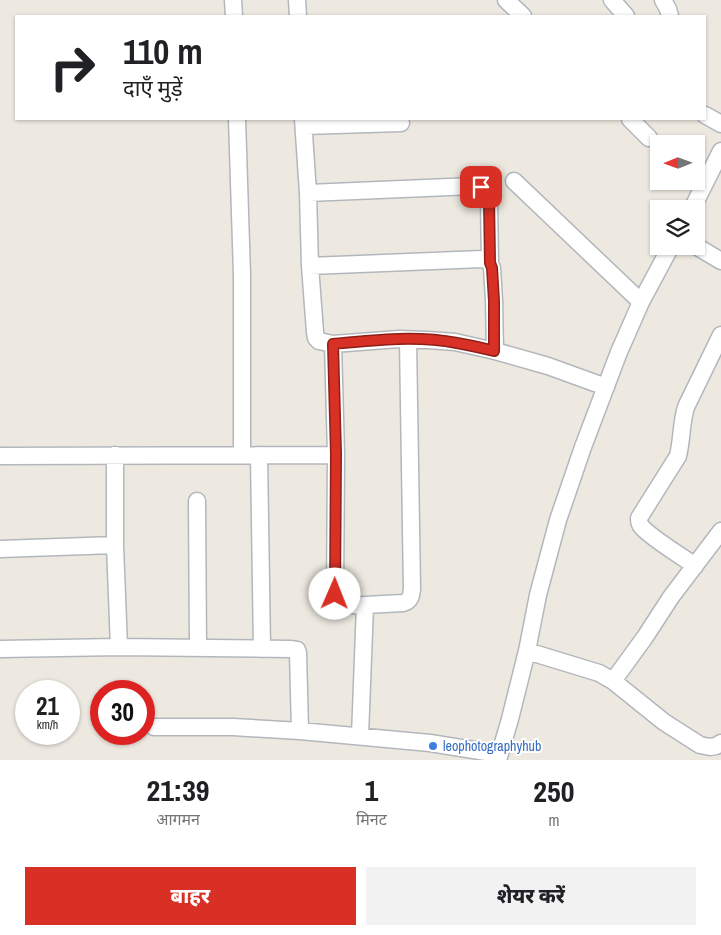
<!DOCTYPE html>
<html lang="hi">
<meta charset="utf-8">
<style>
:root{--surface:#fff;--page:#f2f2f2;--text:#202124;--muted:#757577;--accent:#d93025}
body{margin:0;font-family:"Archivo Narrow","Noto Sans Devanagari",sans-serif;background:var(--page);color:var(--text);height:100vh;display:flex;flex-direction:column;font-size:19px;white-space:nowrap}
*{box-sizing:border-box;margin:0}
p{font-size:16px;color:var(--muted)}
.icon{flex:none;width:28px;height:28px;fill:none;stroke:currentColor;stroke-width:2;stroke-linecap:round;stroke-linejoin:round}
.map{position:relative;height:760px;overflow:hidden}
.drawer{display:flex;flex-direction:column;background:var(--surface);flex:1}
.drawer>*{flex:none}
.guide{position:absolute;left:15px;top:15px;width:691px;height:105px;border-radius:0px;box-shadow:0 1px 4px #0004;background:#fff;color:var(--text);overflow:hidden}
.needle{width:32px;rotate:269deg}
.buttons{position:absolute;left:650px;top:135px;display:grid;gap:10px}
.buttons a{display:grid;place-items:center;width:55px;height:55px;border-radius:0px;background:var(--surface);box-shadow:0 1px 4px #0004;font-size:25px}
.speed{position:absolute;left:15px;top:680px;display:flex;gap:10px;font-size:25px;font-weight:700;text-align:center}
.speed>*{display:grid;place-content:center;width:65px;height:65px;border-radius:50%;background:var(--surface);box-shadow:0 1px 4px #0004;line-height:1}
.speed small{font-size:12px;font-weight:400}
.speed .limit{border:8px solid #d22;background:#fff;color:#111}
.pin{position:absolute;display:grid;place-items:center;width:42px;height:42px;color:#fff;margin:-21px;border-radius:10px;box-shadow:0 2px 8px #0006}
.me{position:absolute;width:55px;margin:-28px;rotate:1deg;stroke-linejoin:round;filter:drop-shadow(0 0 4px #0008)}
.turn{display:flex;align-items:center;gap:18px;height:105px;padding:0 25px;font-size:22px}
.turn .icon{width:65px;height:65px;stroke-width:2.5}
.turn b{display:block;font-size:35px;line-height:42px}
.eta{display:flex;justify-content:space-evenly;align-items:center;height:85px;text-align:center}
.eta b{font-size:30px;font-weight:800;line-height:35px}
.cta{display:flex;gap:10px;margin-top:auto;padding:10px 25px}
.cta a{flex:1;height:58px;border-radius:0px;background:var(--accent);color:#fff;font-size:20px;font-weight:800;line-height:58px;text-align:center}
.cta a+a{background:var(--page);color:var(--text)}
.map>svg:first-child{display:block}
</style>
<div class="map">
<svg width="721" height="760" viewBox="0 0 721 760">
<rect width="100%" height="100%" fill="#ede9e0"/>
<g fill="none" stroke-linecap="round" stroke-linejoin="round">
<defs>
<path id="minor" d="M 233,0 L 234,16
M 297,0 L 298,16
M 506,0 L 523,16
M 612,0 L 626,16
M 663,0 L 668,9 L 670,16
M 705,115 L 721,124
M 237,119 L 242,275 L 242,455
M 303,119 L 308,193 L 310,266 L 315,332 L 316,338 L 319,341 L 333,344 L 399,339 L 428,340 L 455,342 L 495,351 L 548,366 L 606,387
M 630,119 L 649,138
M 304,126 L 401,123
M 514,181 L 641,302
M 308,193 L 473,186 C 483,187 486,190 489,199 L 490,263
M 692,209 L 721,151
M 696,246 L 721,261
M 310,266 L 482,259 L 487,260 L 490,263 L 492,268 L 494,301 L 495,351
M 333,344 L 336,455 L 335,594 C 337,608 352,605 365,605 L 360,736
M 115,455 L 115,545 L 119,647
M 259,455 L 262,649
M 0,456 L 336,455
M 197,501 L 198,648
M 0,549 L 115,545
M 695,566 C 683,557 648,536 641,526 C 639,523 639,522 639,518 L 678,456 C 682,440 681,423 686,407 L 721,335
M 365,605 L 403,603 C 411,601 411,596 412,589 L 408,340
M 0,649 L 119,647 L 290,649 L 297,650 L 298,653 L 300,731
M 527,651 L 599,673 L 613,681 L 664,722 L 700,745 L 710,747 L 716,746 L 721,743
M 613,681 L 645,637 L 671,597 L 721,531
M 154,727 L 233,727 L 300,731 L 430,743 L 498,754
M 498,760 L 510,719 L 527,651 L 538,595 L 558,520 L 583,447 L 619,352 L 641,302 L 671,246"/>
</defs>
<!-- minor casing -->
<use href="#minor" stroke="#b3b7bc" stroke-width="19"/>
<!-- minor -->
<use href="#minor" stroke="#fff" stroke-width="16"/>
</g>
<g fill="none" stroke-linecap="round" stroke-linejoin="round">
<defs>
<path id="route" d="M 335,594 L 336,454 L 333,344 C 373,340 416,335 457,343 C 469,345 482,348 494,351 L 494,301 L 492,268 L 490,263 L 489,199 L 486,191 L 481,187"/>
</defs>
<!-- route casing -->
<use href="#route" stroke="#8d1f18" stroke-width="12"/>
<!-- route -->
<use href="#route" stroke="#d93025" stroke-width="9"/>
</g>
<!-- markers -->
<circle fill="#3f7fe0" stroke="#fff" stroke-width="2" cx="433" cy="746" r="5"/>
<g text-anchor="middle" stroke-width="4" stroke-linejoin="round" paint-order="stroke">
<!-- shop labels -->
<g font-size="14" fill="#366cbe" stroke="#fff" text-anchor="start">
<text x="443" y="751">leophotographyhub</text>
</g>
</g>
</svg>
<div class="buttons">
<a><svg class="needle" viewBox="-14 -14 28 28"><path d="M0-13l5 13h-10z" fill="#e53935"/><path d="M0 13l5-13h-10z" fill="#757577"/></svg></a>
<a><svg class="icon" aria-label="layers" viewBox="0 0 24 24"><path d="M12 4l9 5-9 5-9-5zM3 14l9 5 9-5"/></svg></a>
</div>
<div class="speed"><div>21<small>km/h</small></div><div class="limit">30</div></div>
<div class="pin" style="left:481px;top:187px;background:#d93025"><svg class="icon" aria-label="arrive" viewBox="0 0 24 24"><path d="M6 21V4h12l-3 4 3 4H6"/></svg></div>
<svg class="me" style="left:335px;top:594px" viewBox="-20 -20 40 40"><circle r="19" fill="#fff"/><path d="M0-13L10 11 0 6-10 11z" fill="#d93025"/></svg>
<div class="guide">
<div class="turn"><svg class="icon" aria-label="right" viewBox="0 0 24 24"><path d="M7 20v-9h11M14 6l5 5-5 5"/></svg><div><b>110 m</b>दाएँ मुड़ें</div></div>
</div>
</div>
<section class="drawer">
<div class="eta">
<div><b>21:39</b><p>आगमन</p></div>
<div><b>1</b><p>मिनट</p></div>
<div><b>250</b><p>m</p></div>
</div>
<div class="cta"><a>बाहर</a><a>शेयर करें</a></div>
</section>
